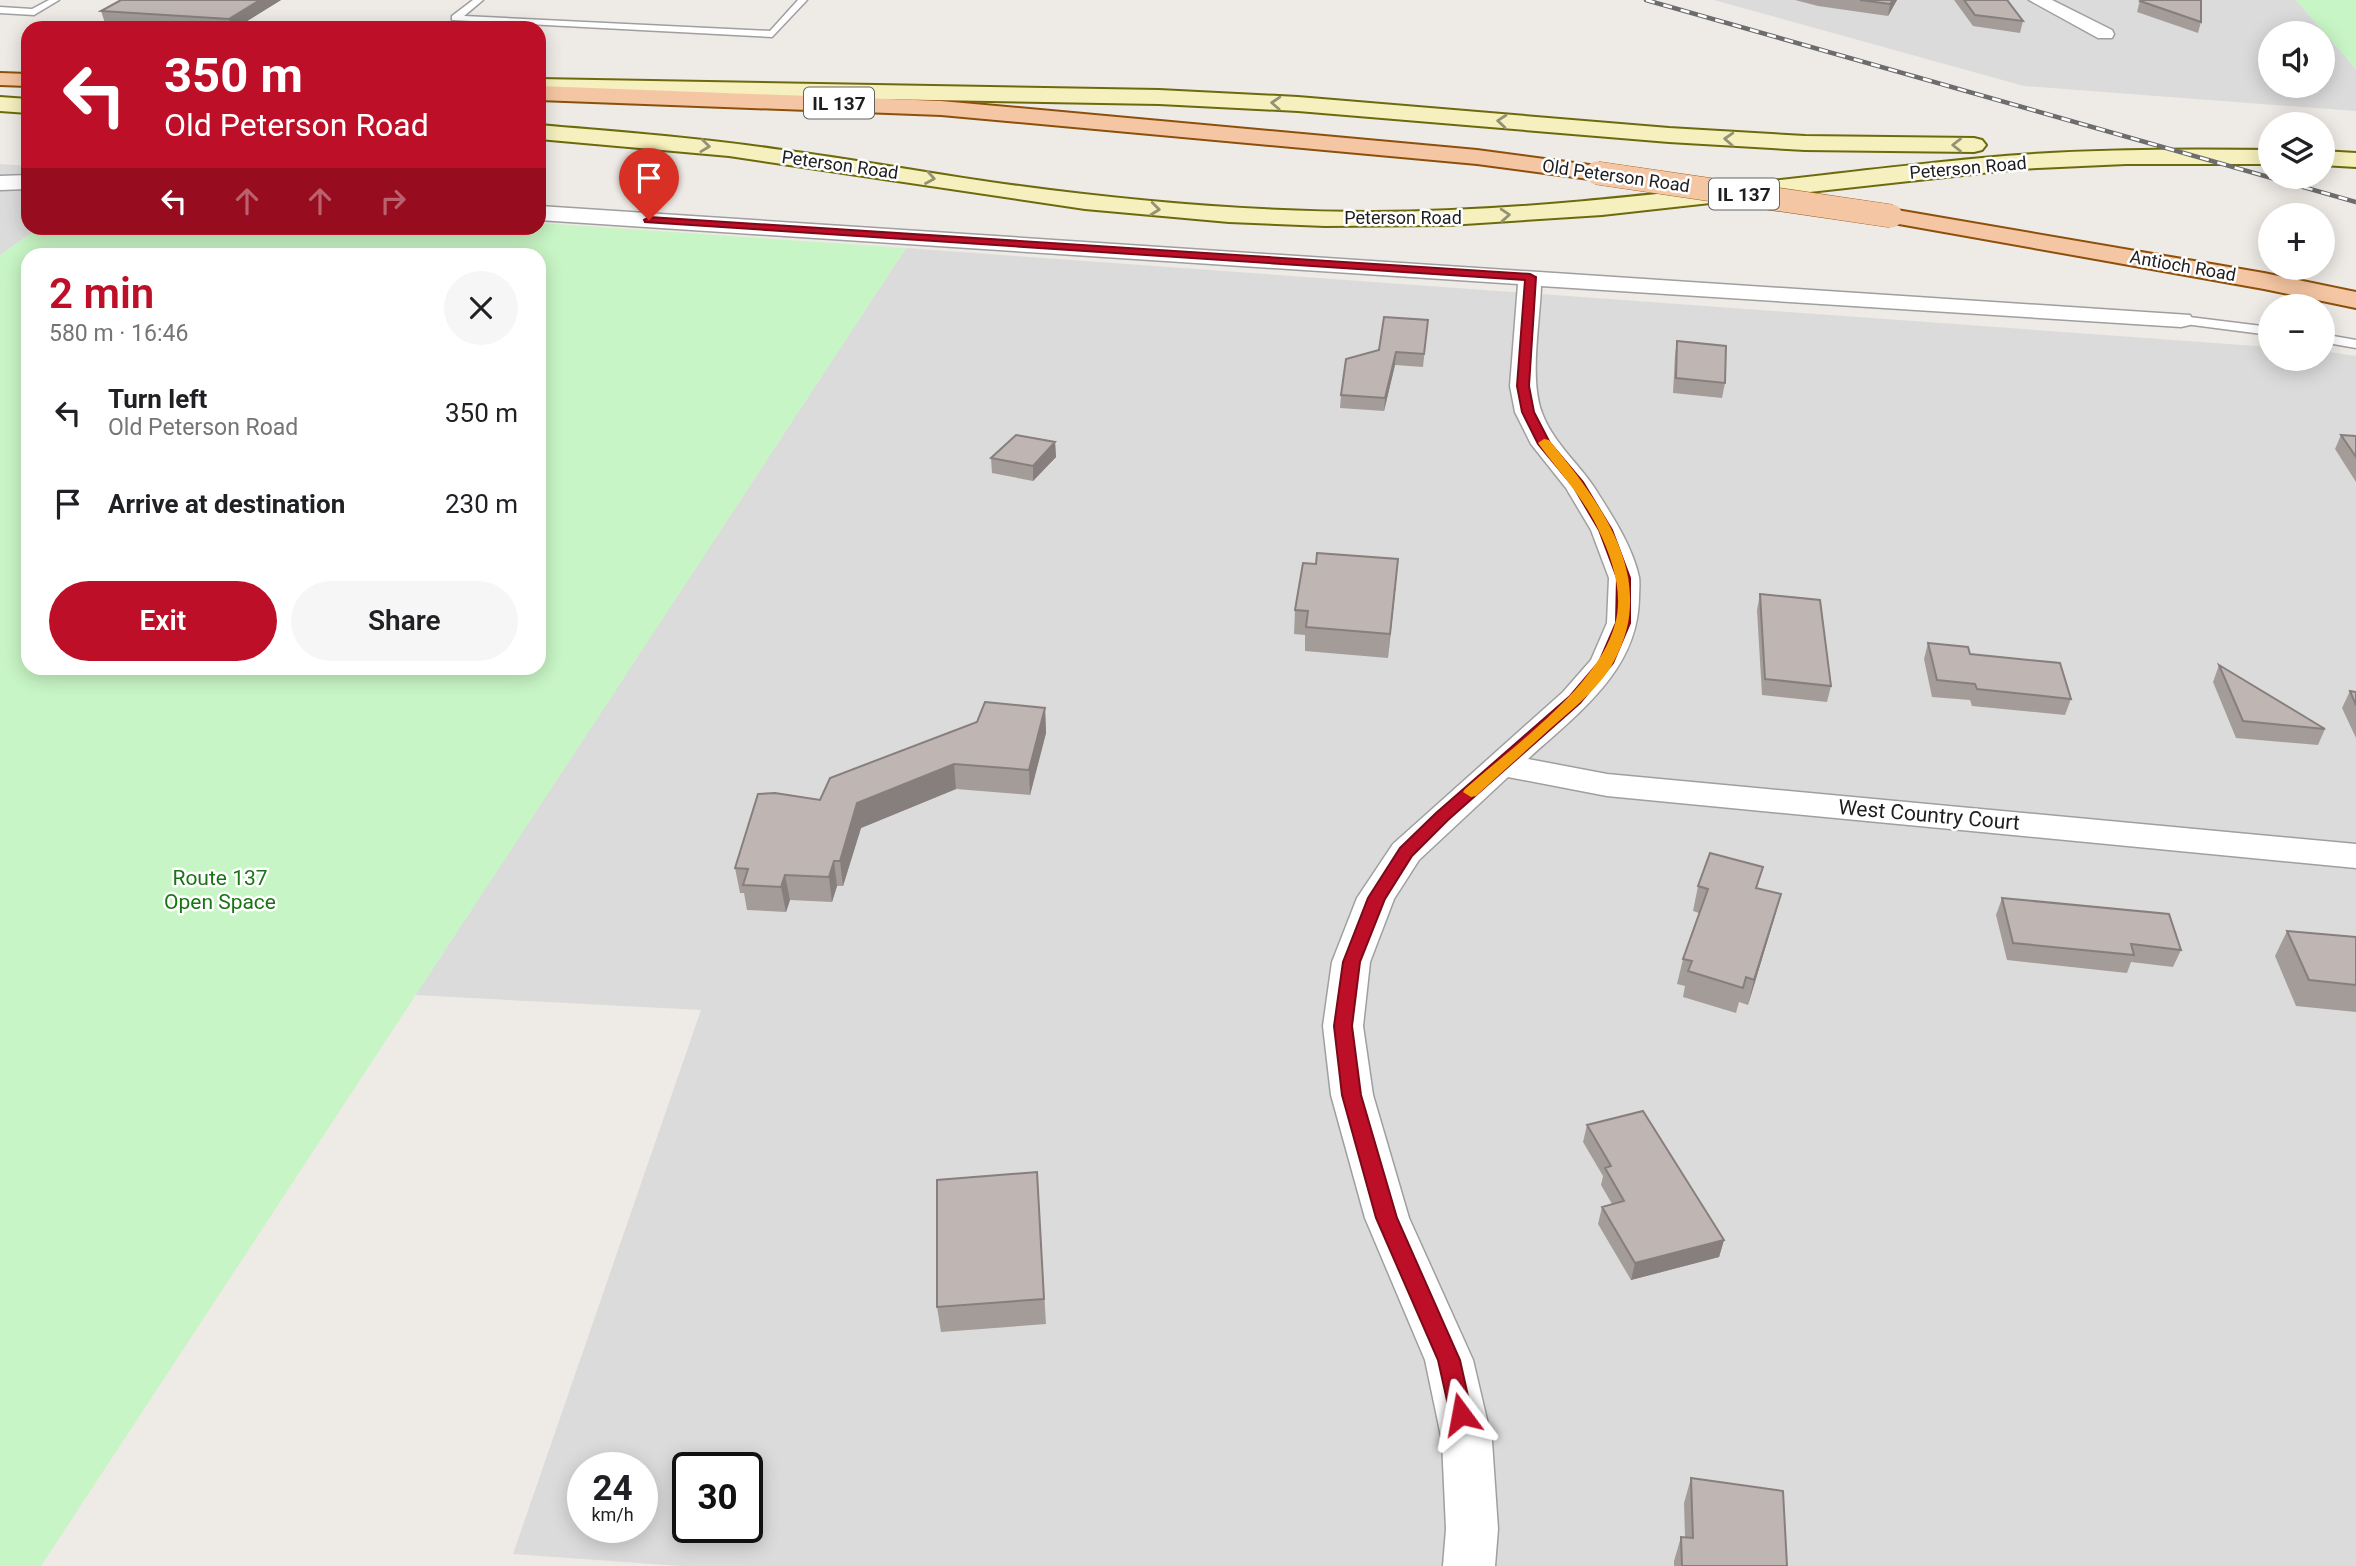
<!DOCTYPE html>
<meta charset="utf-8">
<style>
:root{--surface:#fff;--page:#f6f6f6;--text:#202124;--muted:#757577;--accent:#bd0f27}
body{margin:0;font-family:Roboto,sans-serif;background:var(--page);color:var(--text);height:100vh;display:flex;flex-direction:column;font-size:26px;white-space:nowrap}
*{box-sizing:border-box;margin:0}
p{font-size:23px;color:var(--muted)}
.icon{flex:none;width:38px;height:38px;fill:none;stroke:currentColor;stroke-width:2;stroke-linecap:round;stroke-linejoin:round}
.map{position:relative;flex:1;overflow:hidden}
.panel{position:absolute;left:21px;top:248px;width:525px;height:427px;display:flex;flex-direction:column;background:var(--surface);border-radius:21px;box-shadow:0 4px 18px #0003}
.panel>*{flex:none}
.guide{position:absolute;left:21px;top:21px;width:525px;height:214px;border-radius:21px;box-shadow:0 4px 18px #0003;background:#bd0f27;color:#fff;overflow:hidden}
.tools{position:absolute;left:2258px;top:21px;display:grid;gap:14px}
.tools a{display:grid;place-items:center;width:77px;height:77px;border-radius:50%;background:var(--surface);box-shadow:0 4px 18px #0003;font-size:35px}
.speed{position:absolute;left:567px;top:1452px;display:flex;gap:14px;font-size:35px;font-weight:700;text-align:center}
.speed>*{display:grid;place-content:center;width:91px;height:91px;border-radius:50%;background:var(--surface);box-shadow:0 4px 18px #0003;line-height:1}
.speed small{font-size:18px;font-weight:400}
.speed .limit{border:4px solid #111;border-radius:10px;background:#fff;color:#111}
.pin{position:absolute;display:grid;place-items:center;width:60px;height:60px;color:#fff;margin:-72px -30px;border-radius:50% 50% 50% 0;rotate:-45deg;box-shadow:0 0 7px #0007}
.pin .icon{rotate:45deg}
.me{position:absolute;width:77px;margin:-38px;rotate:347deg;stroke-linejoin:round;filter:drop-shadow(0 0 5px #0008)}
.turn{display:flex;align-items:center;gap:24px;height:147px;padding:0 28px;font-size:32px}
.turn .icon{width:91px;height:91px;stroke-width:2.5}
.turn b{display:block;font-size:49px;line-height:60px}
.lanes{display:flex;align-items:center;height:66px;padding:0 28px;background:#0003;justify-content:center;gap:35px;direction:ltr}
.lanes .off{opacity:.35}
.round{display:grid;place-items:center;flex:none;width:74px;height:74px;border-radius:37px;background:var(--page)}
.headline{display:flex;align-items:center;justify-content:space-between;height:119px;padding:0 28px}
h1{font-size:42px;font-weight:600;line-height:52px;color:var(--accent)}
.action{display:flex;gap:14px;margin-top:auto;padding:14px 28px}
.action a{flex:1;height:80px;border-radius:42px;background:var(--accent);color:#fff;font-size:28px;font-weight:600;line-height:80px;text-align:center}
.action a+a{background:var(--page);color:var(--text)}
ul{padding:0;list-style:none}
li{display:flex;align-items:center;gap:21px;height:91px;padding:0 28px}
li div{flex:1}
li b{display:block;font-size:26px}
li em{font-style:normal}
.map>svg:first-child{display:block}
</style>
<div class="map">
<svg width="2356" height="1566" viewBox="0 0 2356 1566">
<rect width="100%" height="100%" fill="#eeeae5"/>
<!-- residential -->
<path fill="#dcdbdb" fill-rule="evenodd" d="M 1714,0 L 2296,0 L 2356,69 L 2356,111 L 2024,86 ZM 2270,33 L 2322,33 L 2322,86 L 2270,86 Z
M 0,164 L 28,166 L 28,228 L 39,228 L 0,255 Z
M 906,248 L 2270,347 L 2270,359 L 2322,359 L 2322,351 L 2356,356 L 2356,1566 L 681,1566 L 513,1554 L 701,1010 L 415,995 ZM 583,1468 L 642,1468 L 642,1528 L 583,1528 ZM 688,1468 L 747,1468 L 747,1528 L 688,1528 Z"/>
<!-- park -->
<path fill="#c8f5c5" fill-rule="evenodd" d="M 2296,0 L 2356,0 L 2356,69 Z
M 539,223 L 906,248 L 41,1566 L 0,1566 L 0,255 L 39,228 L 539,228 ZM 28,256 L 539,256 L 539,668 L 28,668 Z"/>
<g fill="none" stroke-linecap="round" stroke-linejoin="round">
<defs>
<path id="service" d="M 49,0 L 59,0 L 34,15 L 0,13 L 0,7 L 32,9 Z
M 473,0 L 483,0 L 464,16 L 770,31 L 798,0 L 807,0 L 772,37 L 452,20 L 452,16 Z
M 2181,316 L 2270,327 L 2270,335 L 2177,323 L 2177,317 Z
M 2322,334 L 2356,340 L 2356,348 L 2322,342 Z"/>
<path id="minor" d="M 2029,0 L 2052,0 L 2112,30 L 2114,34 L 2112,38 L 2098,38 Z
M 28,175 L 28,189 L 0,190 L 0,176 Z
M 539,206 L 2190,315 L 2193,320 L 2190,325 L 2181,327 L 1541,286 C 1540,322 1529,379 1542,413 C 1553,442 1577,462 1594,487 C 1611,514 1632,545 1639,577 C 1640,584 1639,592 1639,598 C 1638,671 1577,714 1528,759 L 1607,774 L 2356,844 L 2356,868 L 1607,796 L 1508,777 L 1419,860 L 1394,899 L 1370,962 L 1363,1026 L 1373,1095 L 1409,1218 L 1473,1360 L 1492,1441 L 1498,1529 L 1495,1566 L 1443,1566 L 1446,1529 L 1442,1441 L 1425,1360 L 1365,1218 L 1331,1095 L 1323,1026 L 1332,962 L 1357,898 L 1393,844 L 1563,692 L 1591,660 L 1607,623 L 1609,578 L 1591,530 L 1566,488 L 1531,444 L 1515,412 L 1510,386 L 1518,284 L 539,220 Z"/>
<path id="secondary" d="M 539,79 L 1159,90 L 1298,97 L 1669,128 L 1805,136 L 1974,138 L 1982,140 L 1986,145 L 1982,150 L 1974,152 L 1805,150 L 1669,142 L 1298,111 L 1159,104 L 539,93 Z
M 0,97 L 28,99 L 28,113 L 0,111 Z
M 539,125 C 620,132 702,138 782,150 C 852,159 920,172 990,182 C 1116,200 1245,212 1373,212 C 1577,211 1779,177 1982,158 C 2077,149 2174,149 2270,150 L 2270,164 L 2126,164 L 2018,169 L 1602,215 L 1449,225 L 1325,226 L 1229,222 L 1085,209 L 729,156 L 539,139 Z
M 2322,151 L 2356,153 L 2356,167 L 2322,165 Z"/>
<path id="primary" d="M 0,73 L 28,74 L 28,86 L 0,85 Z
M 539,86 L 941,101 L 1477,150 L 1597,166 L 1605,168 L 1609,173 L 1605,178 L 1597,180 L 1477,164 L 941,115 L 539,100 Z
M 1891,209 L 2264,273 L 2356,292 L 2356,308 L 2264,289 L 1882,221 L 1879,216 L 1882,211 Z"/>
</defs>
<!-- service casing -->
<use href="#service" stroke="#9f9f9f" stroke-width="3"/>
<!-- minor casing -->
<use href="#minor" stroke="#9f9f9f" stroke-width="3"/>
<!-- secondary casing -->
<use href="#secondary" stroke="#6d6a0d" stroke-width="4"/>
<!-- primary casing -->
<use href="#primary" stroke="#8d500b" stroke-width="4"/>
<!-- service -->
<use href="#service" fill="#fff" fill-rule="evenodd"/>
<!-- minor -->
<use href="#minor" fill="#fff" fill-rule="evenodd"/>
<!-- secondary -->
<use href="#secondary" fill="#f5f0bd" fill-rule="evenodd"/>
<!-- primary -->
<use href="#primary" fill="#f5c6a3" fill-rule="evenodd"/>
<defs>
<path id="rail" d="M 1646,0 L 2356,202"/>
</defs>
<!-- rail casing -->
<use href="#rail" stroke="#6c6c6c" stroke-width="4.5"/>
<!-- rail -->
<use href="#rail" stroke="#fff" stroke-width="2.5" stroke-dasharray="9" stroke-linecap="butt"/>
<defs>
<path id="primary-bridge" d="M 1597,173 L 1891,216"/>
</defs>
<!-- primary-bridge casing -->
<use href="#primary-bridge" stroke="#8d500b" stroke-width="24" stroke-linecap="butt"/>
<!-- primary-bridge -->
<use href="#primary-bridge" stroke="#f5c6a3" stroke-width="23"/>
</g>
<!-- wall -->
<path fill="#a49c99" d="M 121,0 L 281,0 L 236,28 L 198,28 L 105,23 L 101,11 Z
M 1795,0 L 1897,0 L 1888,16 L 1818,6 Z
M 1954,0 L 2007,0 L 2023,21 L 2020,33 L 1973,26 Z
M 2140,0 L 2201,0 L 2201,22 L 2198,33 L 2137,12 Z
M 1428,320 L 1423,367 L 1395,365 L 1384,411 L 1340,408 L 1341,395 L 1379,350 Z
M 1677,341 L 1725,383 L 1722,398 L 1673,393 L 1675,355 Z
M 2341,435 L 2356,436 L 2356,482 L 2335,449 Z
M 1055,442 L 1056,457 L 1033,481 L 992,473 L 991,458 Z
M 1396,582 L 1388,658 L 1305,651 L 1305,635 L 1294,634 L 1295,610 Z
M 1760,594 L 1831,686 L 1827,702 L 1762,695 L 1757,610 Z
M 1928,643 L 1970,654 L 2071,699 L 2065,715 L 1972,706 L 1970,700 L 1932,697 L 1924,659 Z
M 2219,665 L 2325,729 L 2318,745 L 2236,738 L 2213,682 Z
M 2350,691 L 2356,692 L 2356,738 L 2342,708 Z
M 1045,708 L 1046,733 L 1030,795 L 956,789 L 861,828 L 843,886 L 837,886 L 832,902 L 790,900 L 786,912 L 747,910 L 744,893 L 740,893 L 735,868 L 820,800 Z
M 1763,867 L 1757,888 L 1781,894 L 1774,919 L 1748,1005 L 1739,1002 L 1736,1013 L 1683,997 L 1685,986 L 1677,984 L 1683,959 L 1699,913 L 1693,911 L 1698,886 Z
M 2002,898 L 2181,950 L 2173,967 L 2131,962 L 2127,973 L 2007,960 L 1996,915 Z
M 2287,931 L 2355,937 L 2356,936 L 2356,1012 L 2296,1006 L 2275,956 Z
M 1587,1125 L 1724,1240 L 1719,1257 L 1631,1280 L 1598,1224 L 1602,1207 L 1612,1204 L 1601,1185 L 1603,1176 L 1583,1142 Z
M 1037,1172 L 1046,1324 L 941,1332 L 937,1307 Z
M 1691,1478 L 1787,1566 L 1674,1566 L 1674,1561 L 1681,1537 L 1685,1537 L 1684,1503 Z"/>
<!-- shaded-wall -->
<path fill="#867f7d" d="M 260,0 L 281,0 L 236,28 L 232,28 L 229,19 Z
M 1893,0 L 1897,0 L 1888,16 L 1890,4 Z
M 1396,352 L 1395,365 L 1384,411 L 1385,398 Z
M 1055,442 L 1056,457 L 1033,481 L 1033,466 Z
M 1398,559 L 1396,582 L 1388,658 L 1390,634 Z
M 1045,708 L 1046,733 L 1030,795 L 1029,770 Z
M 954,764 L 956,789 L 861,828 L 843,886 L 840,861 L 857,803 Z
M 834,861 L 837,886 L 832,902 L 829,877 Z
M 785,875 L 790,900 L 786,912 L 781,887 Z
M 1781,894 L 1774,919 L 1748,1005 L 1754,980 Z
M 1724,1240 L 1719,1257 L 1631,1280 L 1635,1263 Z"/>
<!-- building -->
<path fill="#bfb5b2" stroke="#867f7d" stroke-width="2" d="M 121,0 L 260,0 L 229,19 L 101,11 Z
M 1860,0 L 1893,0 L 1890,4 Z
M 1964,0 L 2007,0 L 2023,21 L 1975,15 Z
M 2141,0 L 2201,0 L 2201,22 L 2140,1 Z
M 1384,317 L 1428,320 L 1424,354 L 1396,352 L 1385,398 L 1341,395 L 1346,359 L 1379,350 Z
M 1677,341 L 1726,346 L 1725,383 L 1676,378 Z
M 1016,435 L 1055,442 L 1033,466 L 991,458 Z
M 2341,435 L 2356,436 L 2356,457 Z
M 1317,553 L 1398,559 L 1390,634 L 1306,627 L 1308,611 L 1295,610 L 1303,563 L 1316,564 Z
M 1760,594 L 1820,600 L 1831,686 L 1765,679 Z
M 1928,643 L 1968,647 L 1970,654 L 2060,663 L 2071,699 L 1977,689 L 1975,684 L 1937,680 Z
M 2219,665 L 2325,729 L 2243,721 Z
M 2350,691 L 2356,692 L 2356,705 Z
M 985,702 L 1045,708 L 1029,770 L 954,764 L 857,803 L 840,861 L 834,861 L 829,877 L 785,875 L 781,887 L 743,885 L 748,869 L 735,868 L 758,794 L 775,793 L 820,800 L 830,778 L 977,722 Z
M 1710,853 L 1763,867 L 1756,888 L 1781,894 L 1754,980 L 1746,977 L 1743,988 L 1688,971 L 1692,961 L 1683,959 L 1708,889 L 1698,886 Z
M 2002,898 L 2169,914 L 2181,950 L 2131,944 L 2134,955 L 2013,943 Z
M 2287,931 L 2356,937 L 2356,985 L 2309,980 Z
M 1643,1111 L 1724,1240 L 1635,1263 L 1602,1207 L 1624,1201 L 1605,1168 L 1611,1166 L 1587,1125 Z
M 1037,1172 L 1044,1299 L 937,1307 L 937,1180 Z
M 1691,1478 L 1783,1491 L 1787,1566 L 1682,1566 L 1681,1537 L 1693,1538 Z"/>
<!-- one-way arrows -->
<defs><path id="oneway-chevron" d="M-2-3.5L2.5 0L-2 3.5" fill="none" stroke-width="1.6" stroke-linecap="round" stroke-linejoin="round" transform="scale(1.75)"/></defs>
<g stroke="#949275">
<use href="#oneway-chevron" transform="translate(1276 103) rotate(-177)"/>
<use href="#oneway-chevron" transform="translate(1502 121) rotate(-175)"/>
<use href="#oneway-chevron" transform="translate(1729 139) rotate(-177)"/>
<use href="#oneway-chevron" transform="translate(1957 145) rotate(-180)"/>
<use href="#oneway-chevron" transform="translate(705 146) rotate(7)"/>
<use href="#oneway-chevron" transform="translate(930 178) rotate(10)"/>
<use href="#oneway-chevron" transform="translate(1155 209) rotate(6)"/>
<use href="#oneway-chevron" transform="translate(1505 215) rotate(-4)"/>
</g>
<!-- route -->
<path fill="#bd0f27" stroke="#7b0a19" stroke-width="2" d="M 649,217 L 1530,274 L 1536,277 L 1529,386 L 1534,412 L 1550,443 L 1583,482 L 1612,530 L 1630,578 L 1630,623 L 1613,663 L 1580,703 L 1448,820 L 1412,856 L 1385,899 L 1360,962 L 1352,1026 L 1361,1095 L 1397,1218 L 1460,1360 L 1472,1414 L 1469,1421 L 1461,1424 L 1453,1421 L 1450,1414 L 1438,1360 L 1376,1218 L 1342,1095 L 1334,1026 L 1343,962 L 1368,898 L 1400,848 L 1436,813 L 1570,696 L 1599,662 L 1616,623 L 1617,578 L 1599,530 L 1573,486 L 1538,444 L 1522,412 L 1517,386 L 1525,280 L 645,222 L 644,220 Z"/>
<!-- slow -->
<path fill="#f59e0b" d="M 1544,439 L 1549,440 C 1601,503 1660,580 1613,663 C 1599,688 1573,709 1551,728 C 1526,751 1501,773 1476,796 L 1471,797 L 1463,792 L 1465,789 C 1512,747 1599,686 1615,624 C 1624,594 1612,558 1599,531 C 1584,498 1559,472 1538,443 Z"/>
<g text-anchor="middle" stroke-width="5" stroke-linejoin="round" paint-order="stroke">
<!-- far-street labels -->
<g font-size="18" fill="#1e1e1e" stroke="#fff">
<text transform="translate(840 165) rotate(8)" y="6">Peterson Road</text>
<text transform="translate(1968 168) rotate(-5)" y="6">Peterson Road</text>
<text transform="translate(1616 176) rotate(8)" y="6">Old Peterson Road</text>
<text x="1403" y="224">Peterson Road</text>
<text transform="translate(2183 266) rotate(10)" y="6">Antioch Road</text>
</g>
<!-- shield labels -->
<g fill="#fff" stroke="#626262" stroke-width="2">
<rect x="804" y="87.5" width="70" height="31" rx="5"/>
<rect x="1709" y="178.5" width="70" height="31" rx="5"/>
</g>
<g font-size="19" font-weight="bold" fill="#1e1e1e">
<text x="839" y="110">IL 137</text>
<text x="1744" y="201">IL 137</text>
</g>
<!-- street labels -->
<g font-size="21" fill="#1e1e1e" stroke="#fff">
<text transform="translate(1929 815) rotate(5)" y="7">West Country Court</text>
</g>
<!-- park labels -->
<g font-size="21" fill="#197514" stroke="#fff">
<text x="220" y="885">Route 137<tspan x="220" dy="24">Open Space</tspan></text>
</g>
</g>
</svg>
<div class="tools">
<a><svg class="icon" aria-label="sound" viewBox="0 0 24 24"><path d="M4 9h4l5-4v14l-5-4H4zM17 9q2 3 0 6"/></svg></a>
<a><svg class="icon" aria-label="layers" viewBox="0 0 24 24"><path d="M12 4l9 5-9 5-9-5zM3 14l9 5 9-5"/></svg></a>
<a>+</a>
<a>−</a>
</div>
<div class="speed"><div>24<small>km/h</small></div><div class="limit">30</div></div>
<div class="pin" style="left:649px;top:220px;background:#d93025"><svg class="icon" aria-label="arrive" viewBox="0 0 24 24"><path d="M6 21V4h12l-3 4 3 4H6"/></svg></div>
<svg class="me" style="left:1461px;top:1414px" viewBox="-20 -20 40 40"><path d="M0-17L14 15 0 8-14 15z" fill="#bd0f27" stroke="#fff" stroke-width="4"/></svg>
<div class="guide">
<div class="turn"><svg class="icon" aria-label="left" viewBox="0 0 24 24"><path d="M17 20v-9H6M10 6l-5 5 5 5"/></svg><div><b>350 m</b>Old Peterson Road</div></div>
<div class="lanes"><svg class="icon" aria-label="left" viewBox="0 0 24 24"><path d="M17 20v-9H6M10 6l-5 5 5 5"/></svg><svg class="icon off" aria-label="ahead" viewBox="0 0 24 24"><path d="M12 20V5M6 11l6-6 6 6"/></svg><svg class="icon off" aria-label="ahead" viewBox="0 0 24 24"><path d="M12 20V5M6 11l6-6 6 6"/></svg><svg class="icon off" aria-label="right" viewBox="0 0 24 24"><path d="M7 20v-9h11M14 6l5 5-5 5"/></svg></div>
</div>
<section class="panel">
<div class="headline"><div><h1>2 min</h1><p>580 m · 16:46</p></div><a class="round"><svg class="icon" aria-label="close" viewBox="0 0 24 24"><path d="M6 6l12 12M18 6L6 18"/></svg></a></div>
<ul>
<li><svg class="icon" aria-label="left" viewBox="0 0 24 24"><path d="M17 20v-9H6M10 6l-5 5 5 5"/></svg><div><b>Turn left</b><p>Old Peterson Road</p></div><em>350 m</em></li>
<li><svg class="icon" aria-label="arrive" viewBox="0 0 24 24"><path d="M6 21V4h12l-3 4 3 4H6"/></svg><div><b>Arrive at destination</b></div><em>230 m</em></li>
</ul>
<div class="action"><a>Exit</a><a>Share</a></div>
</section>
</div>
